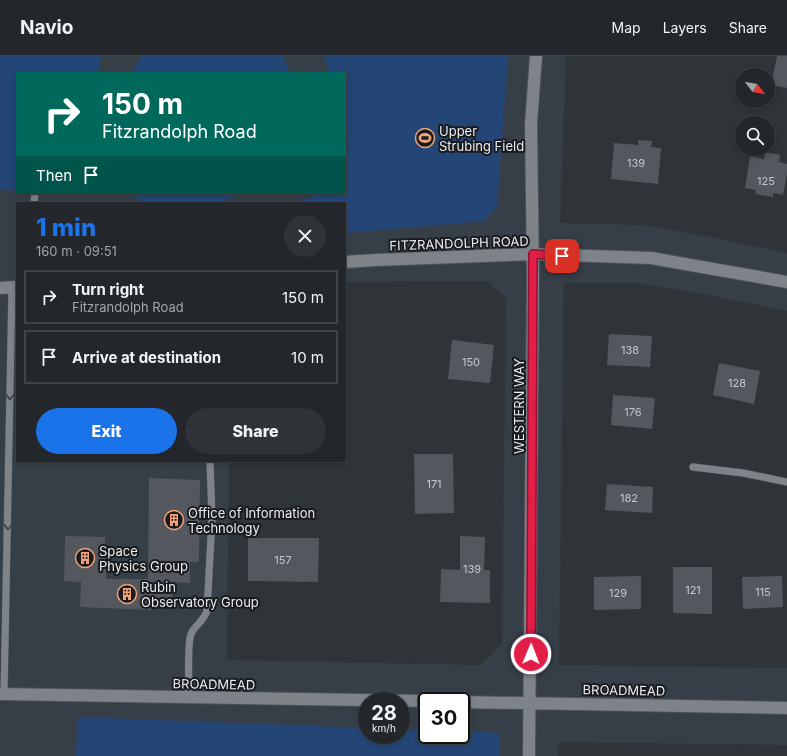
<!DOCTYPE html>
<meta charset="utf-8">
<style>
:root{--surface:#23272b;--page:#2f3337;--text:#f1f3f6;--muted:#a3a5a9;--line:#404447;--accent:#1a73e8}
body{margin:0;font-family:Inter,sans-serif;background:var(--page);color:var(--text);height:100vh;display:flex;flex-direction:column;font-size:15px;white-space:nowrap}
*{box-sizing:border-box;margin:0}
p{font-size:13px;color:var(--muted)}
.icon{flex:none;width:22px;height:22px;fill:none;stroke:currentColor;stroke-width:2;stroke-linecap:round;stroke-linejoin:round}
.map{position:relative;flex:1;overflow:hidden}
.panel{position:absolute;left:16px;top:146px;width:330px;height:260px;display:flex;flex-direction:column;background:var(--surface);border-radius:0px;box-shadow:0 2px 6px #0003,0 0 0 1px var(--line)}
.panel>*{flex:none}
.hud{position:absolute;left:16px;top:16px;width:330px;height:122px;border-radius:0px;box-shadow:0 2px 6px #0003,0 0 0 1px var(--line);background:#00695c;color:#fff;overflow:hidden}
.needle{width:26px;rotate:121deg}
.controls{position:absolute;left:735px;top:12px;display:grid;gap:8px}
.controls a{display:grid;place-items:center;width:40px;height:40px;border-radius:50%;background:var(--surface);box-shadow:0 2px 6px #0003,0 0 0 1px var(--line);font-size:20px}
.speed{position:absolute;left:358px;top:636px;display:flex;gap:8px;font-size:20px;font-weight:700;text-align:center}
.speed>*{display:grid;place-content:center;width:52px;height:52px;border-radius:50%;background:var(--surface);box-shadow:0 2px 6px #0003,0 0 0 1px var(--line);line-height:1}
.speed small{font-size:10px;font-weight:400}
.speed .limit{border:2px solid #111;border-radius:6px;background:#fff;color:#111}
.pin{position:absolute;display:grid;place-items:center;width:34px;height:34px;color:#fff;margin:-17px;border-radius:8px;box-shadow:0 2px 6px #0006}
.me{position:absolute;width:44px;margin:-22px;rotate:1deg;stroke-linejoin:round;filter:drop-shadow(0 0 3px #0008)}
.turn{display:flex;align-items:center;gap:14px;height:84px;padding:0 20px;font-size:18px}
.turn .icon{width:52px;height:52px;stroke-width:2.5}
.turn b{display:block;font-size:28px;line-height:34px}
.then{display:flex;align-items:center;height:38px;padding:0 20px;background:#0003;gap:8px;font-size:15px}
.round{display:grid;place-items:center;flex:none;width:42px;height:42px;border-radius:21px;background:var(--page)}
.headline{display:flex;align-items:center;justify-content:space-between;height:68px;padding:0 20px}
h1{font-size:24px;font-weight:800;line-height:30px;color:var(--accent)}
.cta{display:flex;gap:8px;margin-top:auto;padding:8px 20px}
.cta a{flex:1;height:46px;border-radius:24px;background:var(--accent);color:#fff;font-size:16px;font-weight:800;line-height:46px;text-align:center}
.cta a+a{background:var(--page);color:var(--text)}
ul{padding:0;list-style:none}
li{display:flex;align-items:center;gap:12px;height:54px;margin:0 8px 6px;padding:0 12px;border:2px solid var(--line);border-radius:0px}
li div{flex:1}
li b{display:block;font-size:15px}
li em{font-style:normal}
header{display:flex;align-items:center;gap:24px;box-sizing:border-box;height:56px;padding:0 20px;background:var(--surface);border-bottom:1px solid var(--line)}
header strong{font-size:19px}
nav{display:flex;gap:22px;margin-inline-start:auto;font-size:14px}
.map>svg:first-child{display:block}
</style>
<header>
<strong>Navio</strong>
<nav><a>Map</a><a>Layers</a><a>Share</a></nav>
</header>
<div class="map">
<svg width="787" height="700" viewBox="0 0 787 700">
<rect width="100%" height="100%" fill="#2f3439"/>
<!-- built -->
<path fill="#363e48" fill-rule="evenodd" d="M 0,0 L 566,0 L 560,167 L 641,169 L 705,180 L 787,197 L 787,255 L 693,236 L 637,227 L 564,227 L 559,609 L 787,612 L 787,689 L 559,686 L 558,700 L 0,700 ZM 17,17 L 345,17 L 345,137 L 17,137 ZM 17,147 L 345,147 L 345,226 L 486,225 L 506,242 L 502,588 L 480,609 L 227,604 L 229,405 L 17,405 ZM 367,645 L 401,645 L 401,679 L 367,679 ZM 427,645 L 461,645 L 461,679 L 427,679 Z"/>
<!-- green -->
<path fill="#244677" d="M 0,0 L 101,0 L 98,17 L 17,17 L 17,135 L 0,133 Z
M 142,0 L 283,0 L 290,17 L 131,17 Z
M 324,0 L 508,0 L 497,151 L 484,165 L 345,177 L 345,147 L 292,147 L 323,137 L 345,137 L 345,98 L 349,90 L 345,74 L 345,17 L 329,17 Z
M 134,137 L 245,137 L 217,147 L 140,147 Z
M 78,661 L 367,672 L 367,679 L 401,679 L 401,673 L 427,674 L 427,679 L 461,679 L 461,675 L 500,677 L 500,700 L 76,700 Z"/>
<!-- building -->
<path fill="#54585e" d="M 777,0 L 787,0 L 787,32 L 771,29 Z
M 638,84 L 652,85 L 651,91 L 661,92 L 658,128 L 611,123 L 614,87 L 638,89 Z
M 765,96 L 780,99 L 779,106 L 787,108 L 787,118 L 783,139 L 773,137 L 773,141 L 755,138 L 756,134 L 745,132 L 750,100 L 764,103 Z
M 609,278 L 652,280 L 650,311 L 607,309 Z
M 452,284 L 494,289 L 490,327 L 448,323 Z
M 719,307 L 760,315 L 754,348 L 713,339 Z
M 613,339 L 655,342 L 652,373 L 611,369 Z
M 414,398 L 453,398 L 454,457 L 415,458 Z
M 149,422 L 200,424 L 199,506 L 190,506 L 190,527 L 173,526 L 172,552 L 152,552 L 152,554 L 127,553 L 80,551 L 81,526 L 64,525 L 65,480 L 105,481 L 106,523 L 148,523 Z
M 607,428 L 653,431 L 652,457 L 605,454 Z
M 460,480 L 485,481 L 484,514 L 490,514 L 490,547 L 440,546 L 441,513 L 460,514 Z
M 248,482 L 319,482 L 318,526 L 248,525 Z
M 673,511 L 712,511 L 712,558 L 673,557 Z
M 641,520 L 641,553 L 594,554 L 594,521 Z
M 782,520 L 783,551 L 743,553 L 742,521 Z"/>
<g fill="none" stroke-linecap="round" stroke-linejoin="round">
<defs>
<path id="lane" d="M 34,147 L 35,137
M 693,411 L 743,417 L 787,426
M 4,638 L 12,232
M 189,641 C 189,628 187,589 191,578 C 195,569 203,566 207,555 L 212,463 L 210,405"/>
<path id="street" d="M 345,206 L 376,204 L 533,198 L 651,202 L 787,226
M 0,232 L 17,231
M 0,638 L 427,645
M 461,646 L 787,652
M 529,700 L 533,220 L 531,68 L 536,0"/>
</defs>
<!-- lane casing -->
<use href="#lane" stroke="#4e5157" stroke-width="8"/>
<!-- street casing -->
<use href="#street" stroke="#4e5157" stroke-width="14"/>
<!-- lane -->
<use href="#lane" stroke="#7e838a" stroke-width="7"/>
<!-- street -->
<use href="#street" stroke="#7e838a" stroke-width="12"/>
</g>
<!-- one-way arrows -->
<defs><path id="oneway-chevron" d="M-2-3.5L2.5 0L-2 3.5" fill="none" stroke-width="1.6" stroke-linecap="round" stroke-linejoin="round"/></defs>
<g stroke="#3c3f44">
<use href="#oneway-chevron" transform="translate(10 341) rotate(91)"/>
<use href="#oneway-chevron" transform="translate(8 471) rotate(91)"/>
</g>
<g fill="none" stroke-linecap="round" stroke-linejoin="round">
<defs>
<path id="route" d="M 531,598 L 533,198 L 562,200"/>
</defs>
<!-- route casing -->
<use href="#route" stroke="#92132f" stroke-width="10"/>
<!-- route -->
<use href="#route" stroke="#e11d48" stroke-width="7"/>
</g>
<!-- icons -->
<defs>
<symbol id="stadium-ring" viewBox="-11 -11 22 22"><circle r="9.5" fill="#191b1e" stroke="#f0a27a" stroke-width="1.5"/><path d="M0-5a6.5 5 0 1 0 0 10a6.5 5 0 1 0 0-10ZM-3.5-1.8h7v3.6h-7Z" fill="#f0a27a"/></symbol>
<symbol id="building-ring" viewBox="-11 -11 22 22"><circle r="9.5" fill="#191b1e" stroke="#f0a27a" stroke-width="1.5"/><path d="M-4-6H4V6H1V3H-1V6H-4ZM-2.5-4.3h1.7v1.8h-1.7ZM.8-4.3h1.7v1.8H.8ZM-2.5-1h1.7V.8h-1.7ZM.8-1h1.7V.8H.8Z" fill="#f0a27a"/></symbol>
</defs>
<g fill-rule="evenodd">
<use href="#stadium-ring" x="414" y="71" width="22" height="22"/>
<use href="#building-ring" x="163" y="453" width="22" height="22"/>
<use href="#building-ring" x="74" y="491" width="22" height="22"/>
<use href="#building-ring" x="116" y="527" width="22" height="22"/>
</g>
<g text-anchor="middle" stroke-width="4" stroke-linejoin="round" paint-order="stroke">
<!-- number labels -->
<g font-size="11" fill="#c4c7cc">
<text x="636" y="111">139</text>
<text x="766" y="129">125</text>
<text x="630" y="298">138</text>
<text x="471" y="310">150</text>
<text x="737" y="331">128</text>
<text x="633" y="360">176</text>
<text x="434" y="432">171</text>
<text x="629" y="446">182</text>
<text x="283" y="508">157</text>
<text x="472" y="517">139</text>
<text x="693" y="538">121</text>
<text x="763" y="540">115</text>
<text x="618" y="541">129</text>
</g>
<!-- poi labels -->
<g font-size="13" fill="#e9ecf0" stroke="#191b1e" text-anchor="start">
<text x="439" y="80">Upper<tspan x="439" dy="15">Strubing Field</tspan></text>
<text x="188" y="462">Office of Information<tspan x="188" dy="15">Technology</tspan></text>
<text x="99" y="500">Space<tspan x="99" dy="15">Physics Group</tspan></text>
<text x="141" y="536">Rubin<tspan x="141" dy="15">Observatory Group</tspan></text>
</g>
<!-- street labels -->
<g font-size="13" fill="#e9ecf0" stroke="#191b1e">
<text transform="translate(459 187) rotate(-2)" y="5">FITZRANDOLPH ROAD</text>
<text transform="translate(519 350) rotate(-90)" y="5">WESTERN WAY</text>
<text transform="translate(214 628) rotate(1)" y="5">BROADMEAD</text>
<text transform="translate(624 634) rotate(1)" y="5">BROADMEAD</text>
</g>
</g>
</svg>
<div class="controls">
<a><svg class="needle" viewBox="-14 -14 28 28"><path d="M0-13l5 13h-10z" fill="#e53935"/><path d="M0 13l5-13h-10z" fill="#a3a5a9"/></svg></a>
<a><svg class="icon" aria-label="search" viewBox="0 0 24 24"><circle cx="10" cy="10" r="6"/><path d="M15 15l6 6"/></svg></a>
</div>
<div class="speed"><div>28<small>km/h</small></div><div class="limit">30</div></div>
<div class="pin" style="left:562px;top:200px;background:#d93025"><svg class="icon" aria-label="arrive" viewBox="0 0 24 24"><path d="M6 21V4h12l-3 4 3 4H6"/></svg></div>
<svg class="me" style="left:531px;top:598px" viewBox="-20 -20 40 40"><circle r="17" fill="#e11d48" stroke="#fff" stroke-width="3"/><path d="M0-11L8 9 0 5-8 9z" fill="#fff"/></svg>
<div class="hud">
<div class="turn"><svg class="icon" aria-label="right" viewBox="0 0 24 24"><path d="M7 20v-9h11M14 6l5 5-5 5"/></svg><div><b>150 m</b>Fitzrandolph Road</div></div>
<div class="then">Then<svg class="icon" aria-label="arrive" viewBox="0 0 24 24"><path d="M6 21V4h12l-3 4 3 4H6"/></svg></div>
</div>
<section class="panel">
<div class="headline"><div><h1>1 min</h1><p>160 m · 09:51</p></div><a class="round"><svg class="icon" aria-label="close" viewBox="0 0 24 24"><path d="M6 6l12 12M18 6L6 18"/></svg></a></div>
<ul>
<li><svg class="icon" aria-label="right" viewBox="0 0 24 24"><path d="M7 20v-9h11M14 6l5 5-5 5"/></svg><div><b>Turn right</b><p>Fitzrandolph Road</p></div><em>150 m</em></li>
<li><svg class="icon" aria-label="arrive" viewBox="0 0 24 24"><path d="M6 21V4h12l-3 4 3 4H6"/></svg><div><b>Arrive at destination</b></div><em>10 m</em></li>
</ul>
<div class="cta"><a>Exit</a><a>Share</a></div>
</section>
</div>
